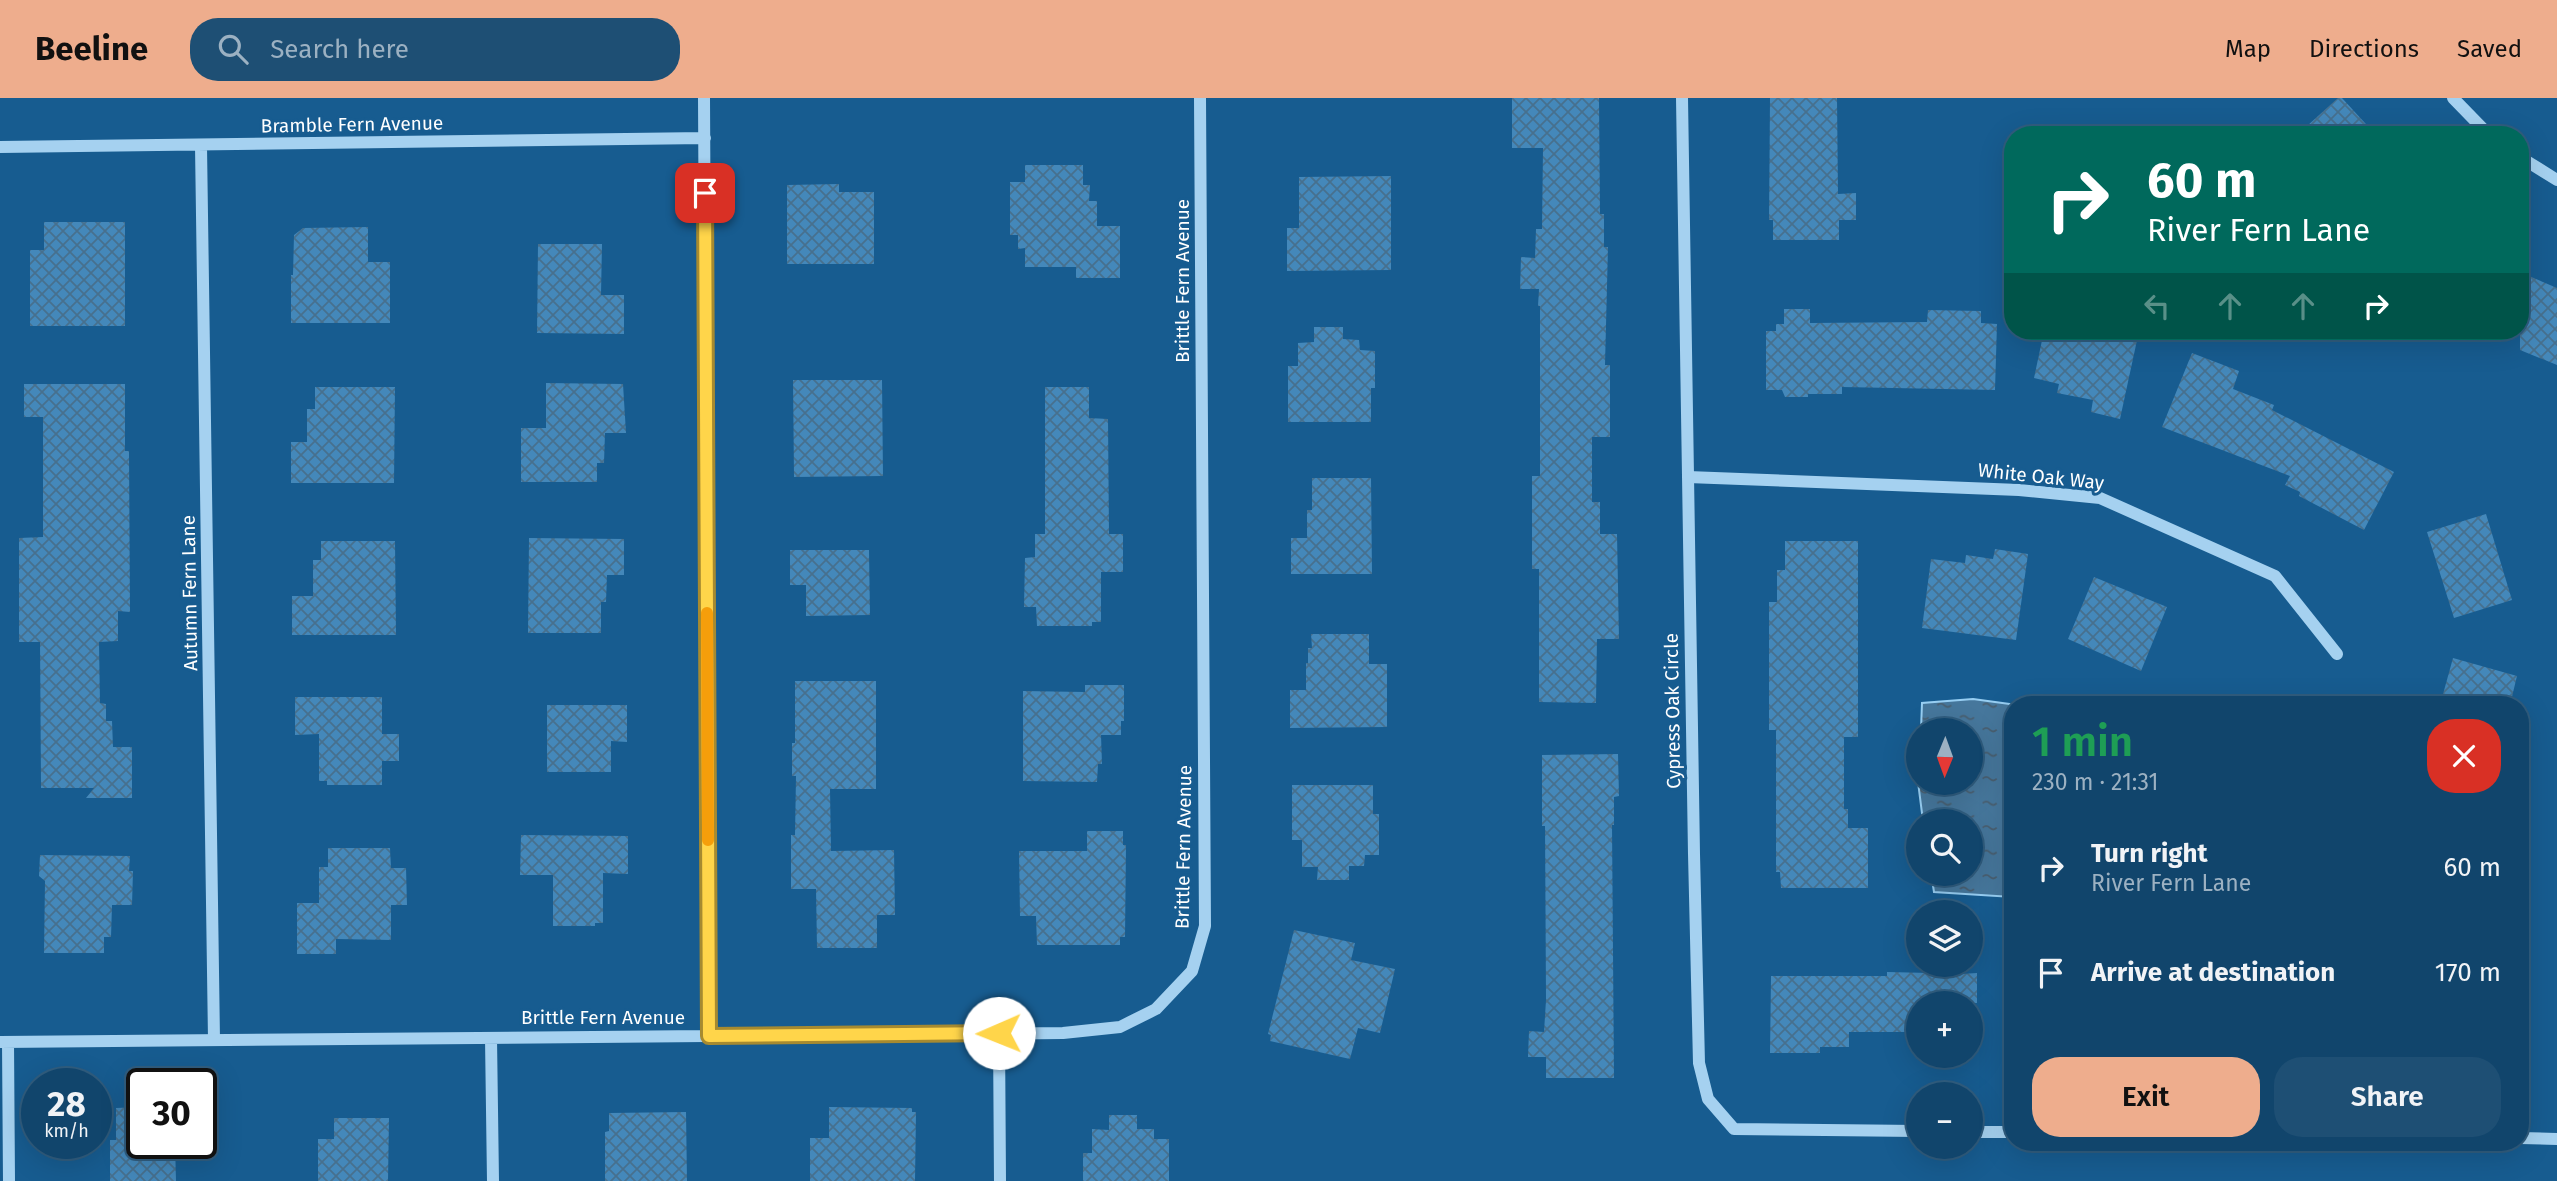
<!DOCTYPE html>
<meta charset="utf-8">
<style>
:root{--surface:#11456c;--page:#1e4f74;--text:#f1f3f6;--muted:#9cb1c2;--line:#305d7f;--accent:#eead8d}
body{margin:0;font-family:"Fira Sans",sans-serif;background:var(--page);color:var(--text);height:100vh;display:flex;flex-direction:column;font-size:26px;white-space:nowrap}
*{box-sizing:border-box;margin:0}
p{font-size:23px;color:var(--muted)}
.icon{flex:none;width:38px;height:38px;fill:none;stroke:currentColor;stroke-width:2;stroke-linecap:round;stroke-linejoin:round}
.map{position:relative;flex:1;overflow:hidden}
.sheet{position:absolute;left:2004px;top:598px;width:525px;height:455px;display:flex;flex-direction:column;background:var(--surface);border-radius:28px;box-shadow:0 7px 28px #0002,0 0 0 2px var(--line)}
.sheet>*{flex:none}
.guide{position:absolute;left:2004px;top:28px;width:525px;height:214px;border-radius:28px;box-shadow:0 7px 28px #0002,0 0 0 2px var(--line);background:#00695c;color:#fff;overflow:hidden}
.needle{width:46px;rotate:181deg}
.buttons{position:absolute;left:1906px;top:620px;display:grid;gap:14px}
.buttons a{display:grid;place-items:center;width:77px;height:77px;border-radius:50%;background:var(--surface);box-shadow:0 7px 28px #0002,0 0 0 2px var(--line);font-size:35px}
.speed{position:absolute;left:21px;top:970px;display:flex;gap:14px;font-size:35px;font-weight:700;text-align:center}
.speed>*{display:grid;place-content:center;width:91px;height:91px;border-radius:50%;background:var(--surface);box-shadow:0 7px 28px #0002,0 0 0 2px var(--line);line-height:1}
.speed small{font-size:18px;font-weight:400}
.speed .limit{border:4px solid #111;border-radius:10px;background:#fff;color:#111}
.pin{position:absolute;display:grid;place-items:center;width:60px;height:60px;color:#fff;margin:-30px;border-radius:14px;box-shadow:0 4px 10px #0006}
.me{position:absolute;width:77px;margin:-38px;rotate:269deg;stroke-linejoin:round;filter:drop-shadow(0 0 5px #0008)}
.turn{display:flex;align-items:center;gap:24px;height:147px;padding:0 28px;font-size:32px}
.turn .icon{width:91px;height:91px;stroke-width:2.5}
.turn b{display:block;font-size:49px;line-height:60px}
.lanes{display:flex;align-items:center;height:66px;padding:0 28px;background:#0003;justify-content:center;gap:35px;direction:ltr}
.lanes .off{opacity:.35}
.round{display:grid;place-items:center;flex:none;width:74px;height:74px;border-radius:28px;background:var(--page)}
.summary{display:flex;align-items:center;justify-content:space-between;height:119px;padding:0 28px}
h1{font-size:42px;font-weight:600;line-height:52px;color:#1e9e55}
.action{display:flex;gap:14px;margin-top:auto;padding:14px 28px}
.action a{flex:1;height:80px;border-radius:28px;background:var(--accent);color:#111;font-size:28px;font-weight:600;line-height:80px;text-align:center}
.action a+a{background:var(--page);color:var(--text)}
ul{padding:0;list-style:none}
li{display:flex;align-items:center;gap:21px;height:105px;padding:0 28px}
li div{flex:1}
li b{display:block;font-size:26px}
li em{font-style:normal}
header{display:flex;align-items:center;gap:42px;box-sizing:border-box;height:98px;padding:0 35px;background:var(--accent);color:#111}
header strong{font-size:33px}
nav{display:flex;gap:38px;margin-inline-start:auto;font-size:24px}
.search{width:490px;height:63px;background:var(--page);display:flex;align-items:center;gap:18px;box-sizing:border-box;padding:0 24px;border-radius:28px;color:var(--muted);font-size:26px}
.map>svg:first-child{display:block}
</style>
<header>
<strong>Beeline</strong>
<div class="search"><svg class="icon" aria-label="search" viewBox="0 0 24 24"><circle cx="10" cy="10" r="6"/><path d="M15 15l6 6"/></svg>Search here</div>
<nav><a>Map</a><a>Directions</a><a>Saved</a></nav>
</header>
<div class="map">
<svg width="2557" height="1083" viewBox="0 0 2557 1083">
<defs>
<pattern id="water-ripples" width="26" height="14" patternUnits="userSpaceOnUse" patternTransform="scale(1.75)"><rect width="26" height="14" fill="#46779c"/><path d="M2 4q2-2 4 0t4 0M15 11q2-2 4 0t4 0" fill="none" stroke="#495f70"/></pattern>
<pattern id="building-cross-hatch" width="8" height="8" patternUnits="userSpaceOnUse" patternTransform="scale(1.75)"><rect width="8" height="8" fill="#4488ba"/><path d="M0 0l8 8M0 8l8-8" fill="none" stroke="#47708e"/></pattern>
</defs>
<rect width="100%" height="100%" fill="#175c90"/>
<!-- water -->
<path fill="url(#water-ripples)" stroke="#97cef2" stroke-width="2" d="M 1973,601 L 2017,607 L 2012,607 L 2012,799 L 1934,794 L 1931,775 L 1970,775 L 1970,723 L 1923,723 L 1918,684 L 1970,684 L 1970,632 L 1921,632 L 1922,605 Z"/>
<!-- building -->
<path fill="url(#building-cross-hatch)" d="M 1512,0 L 1599,0 L 1600,116 L 1604,116 L 1604,149 L 1608,149 L 1605,267 L 1610,267 L 1610,339 L 1592,339 L 1592,404 L 1600,404 L 1600,436 L 1617,436 L 1619,541 L 1597,541 L 1596,605 L 1539,604 L 1539,471 L 1532,471 L 1532,378 L 1540,378 L 1540,208 L 1538,208 L 1539,191 L 1520,191 L 1521,159 L 1535,160 L 1536,131 L 1542,131 L 1543,50 L 1512,50 Z
M 1770,0 L 1837,0 L 1838,96 L 1856,95 L 1856,122 L 1839,122 L 1839,142 L 1773,142 L 1773,122 L 1769,122 Z
M 2338,0 L 2342,0 L 2376,37 L 2297,37 Z
M 1025,67 L 1083,67 L 1083,87 L 1090,87 L 1089,103 L 1097,103 L 1097,128 L 1120,128 L 1120,180 L 1076,180 L 1076,169 L 1025,169 L 1025,150 L 1018,151 L 1018,137 L 1010,137 L 1010,84 L 1025,84 Z
M 1391,78 L 1391,172 L 1287,173 L 1287,130 L 1299,130 L 1299,79 Z
M 839,86 L 839,94 L 874,94 L 874,166 L 787,166 L 787,87 Z
M 44,124 L 125,124 L 125,228 L 30,228 L 30,152 L 44,152 Z
M 368,129 L 368,164 L 390,164 L 390,225 L 291,225 L 291,177 L 293,177 L 294,137 L 303,130 Z
M 538,146 L 602,146 L 601,197 L 624,197 L 624,236 L 537,235 Z
M 2529,178 L 2557,190 L 2557,267 L 2520,252 L 2520,199 Z
M 1784,211 L 1810,211 L 1810,225 L 1927,224 L 1928,212 L 1981,213 L 1981,225 L 1997,226 L 1995,292 L 1842,289 L 1842,296 L 1808,296 L 1808,299 L 1785,299 L 1782,292 L 1766,292 L 1766,233 L 1776,233 L 1776,226 L 1784,226 Z
M 1314,229 L 1343,229 L 1343,241 L 1359,242 L 1360,252 L 1375,253 L 1375,290 L 1371,290 L 1371,324 L 1288,324 L 1288,268 L 1298,268 L 1298,245 L 1314,244 Z
M 2044,233 L 2139,233 L 2120,321 L 2091,314 L 2093,302 L 2057,295 L 2059,286 L 2034,280 Z
M 2192,255 L 2239,273 L 2233,291 L 2274,307 L 2272,312 L 2394,374 L 2364,432 L 2299,398 L 2300,394 L 2285,387 L 2290,378 L 2162,329 Z
M 793,282 L 882,282 L 883,378 L 794,379 Z
M 546,285 L 623,286 L 626,335 L 605,335 L 604,365 L 597,365 L 597,384 L 521,384 L 521,330 L 546,330 Z
M 24,286 L 125,286 L 125,353 L 129,353 L 130,514 L 118,513 L 118,543 L 99,544 L 100,605 L 106,606 L 106,623 L 112,623 L 113,649 L 132,649 L 132,700 L 86,700 L 94,690 L 41,690 L 40,544 L 19,544 L 19,440 L 43,439 L 43,319 L 24,319 Z
M 315,289 L 395,289 L 394,385 L 291,385 L 291,344 L 307,344 L 307,311 L 315,311 Z
M 1045,289 L 1089,289 L 1089,320 L 1108,321 L 1109,436 L 1123,436 L 1123,474 L 1101,474 L 1101,524 L 1092,524 L 1092,528 L 1037,528 L 1036,509 L 1024,509 L 1025,460 L 1035,459 L 1035,436 L 1045,436 Z
M 1312,380 L 1371,380 L 1372,476 L 1291,476 L 1291,440 L 1307,440 L 1307,412 L 1312,412 Z
M 2486,416 L 2512,502 L 2454,520 L 2427,434 Z
M 529,440 L 624,441 L 624,477 L 607,477 L 606,504 L 601,504 L 601,535 L 528,535 Z
M 321,443 L 395,443 L 396,537 L 292,537 L 292,498 L 313,498 L 313,462 L 321,462 Z
M 1785,443 L 1858,443 L 1858,639 L 1844,639 L 1844,711 L 1848,711 L 1848,730 L 1868,730 L 1868,790 L 1781,790 L 1780,774 L 1776,774 L 1776,632 L 1769,632 L 1769,504 L 1777,504 L 1777,472 L 1785,472 Z
M 1995,451 L 2028,456 L 2016,542 L 1922,530 L 1931,461 L 1965,465 L 1966,457 L 1993,461 Z
M 790,452 L 869,452 L 870,517 L 806,518 L 806,487 L 790,487 Z
M 2094,479 L 2167,509 L 2141,573 L 2068,541 Z
M 1311,536 L 1369,536 L 1369,566 L 1387,566 L 1387,629 L 1290,630 L 1290,592 L 1306,592 L 1306,565 L 1308,565 L 1308,550 L 1312,550 Z
M 2453,560 L 2517,578 L 2510,607 L 2440,607 Z
M 795,583 L 876,583 L 876,691 L 830,691 L 831,753 L 894,752 L 895,817 L 877,817 L 877,850 L 817,850 L 816,791 L 791,791 L 791,737 L 795,737 L 796,678 L 792,678 L 792,645 L 795,645 Z
M 1085,587 L 1124,587 L 1124,623 L 1121,623 L 1121,637 L 1101,637 L 1102,666 L 1098,666 L 1097,684 L 1023,683 L 1023,593 L 1085,594 Z
M 295,599 L 382,599 L 382,636 L 399,636 L 399,663 L 382,663 L 382,687 L 327,687 L 327,683 L 319,683 L 319,636 L 295,637 Z
M 547,607 L 627,607 L 627,644 L 611,643 L 611,674 L 547,674 Z
M 1618,656 L 1619,698 L 1614,699 L 1614,727 L 1612,727 L 1614,980 L 1546,980 L 1546,959 L 1528,959 L 1529,933 L 1544,934 L 1546,902 L 1545,728 L 1542,728 L 1542,657 Z
M 1292,687 L 1373,687 L 1373,716 L 1379,716 L 1379,757 L 1365,757 L 1364,768 L 1349,768 L 1349,782 L 1317,782 L 1318,769 L 1302,769 L 1302,742 L 1292,742 Z
M 1087,733 L 1123,733 L 1123,747 L 1126,747 L 1125,839 L 1120,839 L 1120,847 L 1037,847 L 1036,818 L 1020,818 L 1019,753 L 1087,753 Z
M 521,737 L 628,738 L 628,776 L 603,775 L 603,825 L 595,825 L 595,828 L 553,828 L 553,777 L 520,777 Z
M 328,750 L 390,750 L 391,770 L 406,770 L 407,807 L 391,807 L 391,842 L 336,841 L 336,856 L 297,856 L 297,805 L 319,805 L 319,769 L 328,769 Z
M 40,757 L 130,758 L 129,773 L 133,773 L 132,807 L 112,807 L 111,839 L 104,839 L 104,855 L 44,855 L 45,783 L 39,778 Z
M 1294,832 L 1355,845 L 1351,862 L 1395,871 L 1380,935 L 1358,930 L 1350,961 L 1270,943 L 1271,937 L 1268,936 Z
M 1931,866 L 1962,866 L 1961,876 L 1977,875 L 1977,905 L 1918,905 L 1918,934 L 1849,934 L 1849,949 L 1820,949 L 1820,955 L 1770,955 L 1771,878 L 1887,878 L 1887,874 L 1931,875 Z
M 142,1009 L 142,1045 L 175,1045 L 176,1083 L 110,1083 L 110,1042 L 116,1042 L 116,1010 Z
M 829,1009 L 912,1010 L 912,1014 L 916,1014 L 915,1083 L 810,1083 L 810,1040 L 829,1040 Z
M 686,1014 L 687,1083 L 605,1083 L 605,1034 L 609,1033 L 609,1015 Z
M 1109,1017 L 1137,1017 L 1137,1031 L 1154,1031 L 1154,1041 L 1169,1041 L 1169,1083 L 1083,1083 L 1083,1055 L 1092,1055 L 1092,1031 L 1109,1032 Z
M 334,1020 L 389,1020 L 388,1083 L 318,1083 L 318,1041 L 334,1041 Z"/>
<g fill="none" stroke-linecap="round" stroke-linejoin="round">
<!-- minor -->
<path stroke="#a5d1f0" stroke-width="12" d="M 704,0 L 709,938
M 1682,0 L 1694,756 L 1699,965 L 1708,1001 L 1734,1031 L 1918,1033
M 2453,0 L 2489,37
M 201,48 L 214,942
M 0,49 L 705,40
M 2520,59 L 2557,82
M 1688,379 L 2019,392 L 2100,400 L 2275,478 L 2337,556
M 999,935 L 1000,1083
M 491,940 L 493,1083
M 0,944 L 1063,935 L 1120,929 L 1156,911 L 1192,873 L 1205,828 L 1200,0
M 8,944 L 9,1083
M 1970,1034 L 2012,1034
M 2520,1040 L 2557,1041"/>
</g>
<g fill="none" stroke-linecap="round" stroke-linejoin="round">
<defs>
<path id="route" d="M 705,95 L 709,938 L 999,935"/>
</defs>
<!-- route casing -->
<use href="#route" stroke="#a68a30" stroke-width="18"/>
<!-- route -->
<use href="#route" stroke="#ffd54a" stroke-width="12"/>
<!-- slow -->
<path stroke="#f59e0b" stroke-width="12" d="M 707,515 L 708,742"/>
</g>
<g text-anchor="middle" stroke-width="6" stroke-linejoin="round" paint-order="stroke">
<!-- street labels -->
<g font-size="19" fill="#fff" stroke="#175c90">
<text transform="translate(352 26) rotate(-1)" y="7">Bramble Fern Avenue</text>
<text transform="translate(1182 183) rotate(-90)" y="7">Brittle Fern Avenue</text>
<text transform="translate(2041 378) rotate(6)" y="7">White Oak Way</text>
<text transform="translate(189 495) rotate(-91)" y="7">Autumn Fern Lane</text>
<text transform="translate(1672 613) rotate(-91)" y="7">Cypress Oak Circle</text>
<text transform="translate(1183 749) rotate(-89)" y="7">Brittle Fern Avenue</text>
<text x="603" y="926">Brittle Fern Avenue</text>
</g>
</g>
</svg>
<div class="buttons">
<a><svg class="needle" viewBox="-14 -14 28 28"><path d="M0-13l5 13h-10z" fill="#e53935"/><path d="M0 13l5-13h-10z" fill="#9cb1c2"/></svg></a>
<a><svg class="icon" aria-label="search" viewBox="0 0 24 24"><circle cx="10" cy="10" r="6"/><path d="M15 15l6 6"/></svg></a>
<a><svg class="icon" aria-label="layers" viewBox="0 0 24 24"><path d="M12 4l9 5-9 5-9-5zM3 14l9 5 9-5"/></svg></a>
<a>+</a>
<a>−</a>
</div>
<div class="speed"><div>28<small>km/h</small></div><div class="limit">30</div></div>
<div class="pin" style="left:705px;top:95px;background:#d93025"><svg class="icon" aria-label="arrive" viewBox="0 0 24 24"><path d="M6 21V4h12l-3 4 3 4H6"/></svg></div>
<svg class="me" style="left:999px;top:935px" viewBox="-20 -20 40 40"><circle r="19" fill="#fff"/><path d="M0-13L10 11 0 6-10 11z" fill="#ffd54a"/></svg>
<div class="guide">
<div class="turn"><svg class="icon" aria-label="right" viewBox="0 0 24 24"><path d="M7 20v-9h11M14 6l5 5-5 5"/></svg><div><b>60 m</b>River Fern Lane</div></div>
<div class="lanes"><svg class="icon off" aria-label="left" viewBox="0 0 24 24"><path d="M17 20v-9H6M10 6l-5 5 5 5"/></svg><svg class="icon off" aria-label="ahead" viewBox="0 0 24 24"><path d="M12 20V5M6 11l6-6 6 6"/></svg><svg class="icon off" aria-label="ahead" viewBox="0 0 24 24"><path d="M12 20V5M6 11l6-6 6 6"/></svg><svg class="icon" aria-label="right" viewBox="0 0 24 24"><path d="M7 20v-9h11M14 6l5 5-5 5"/></svg></div>
</div>
<section class="sheet">
<div class="summary"><div><h1>1 min</h1><p>230 m · 21:31</p></div><a class="round" style="background:#d93025;color:#fff"><svg class="icon" aria-label="close" viewBox="0 0 24 24"><path d="M6 6l12 12M18 6L6 18"/></svg></a></div>
<ul>
<li><svg class="icon" aria-label="right" viewBox="0 0 24 24"><path d="M7 20v-9h11M14 6l5 5-5 5"/></svg><div><b>Turn right</b><p>River Fern Lane</p></div><em>60 m</em></li>
<li><svg class="icon" aria-label="arrive" viewBox="0 0 24 24"><path d="M6 21V4h12l-3 4 3 4H6"/></svg><div><b>Arrive at destination</b></div><em>170 m</em></li>
</ul>
<div class="action"><a>Exit</a><a>Share</a></div>
</section>
</div>
